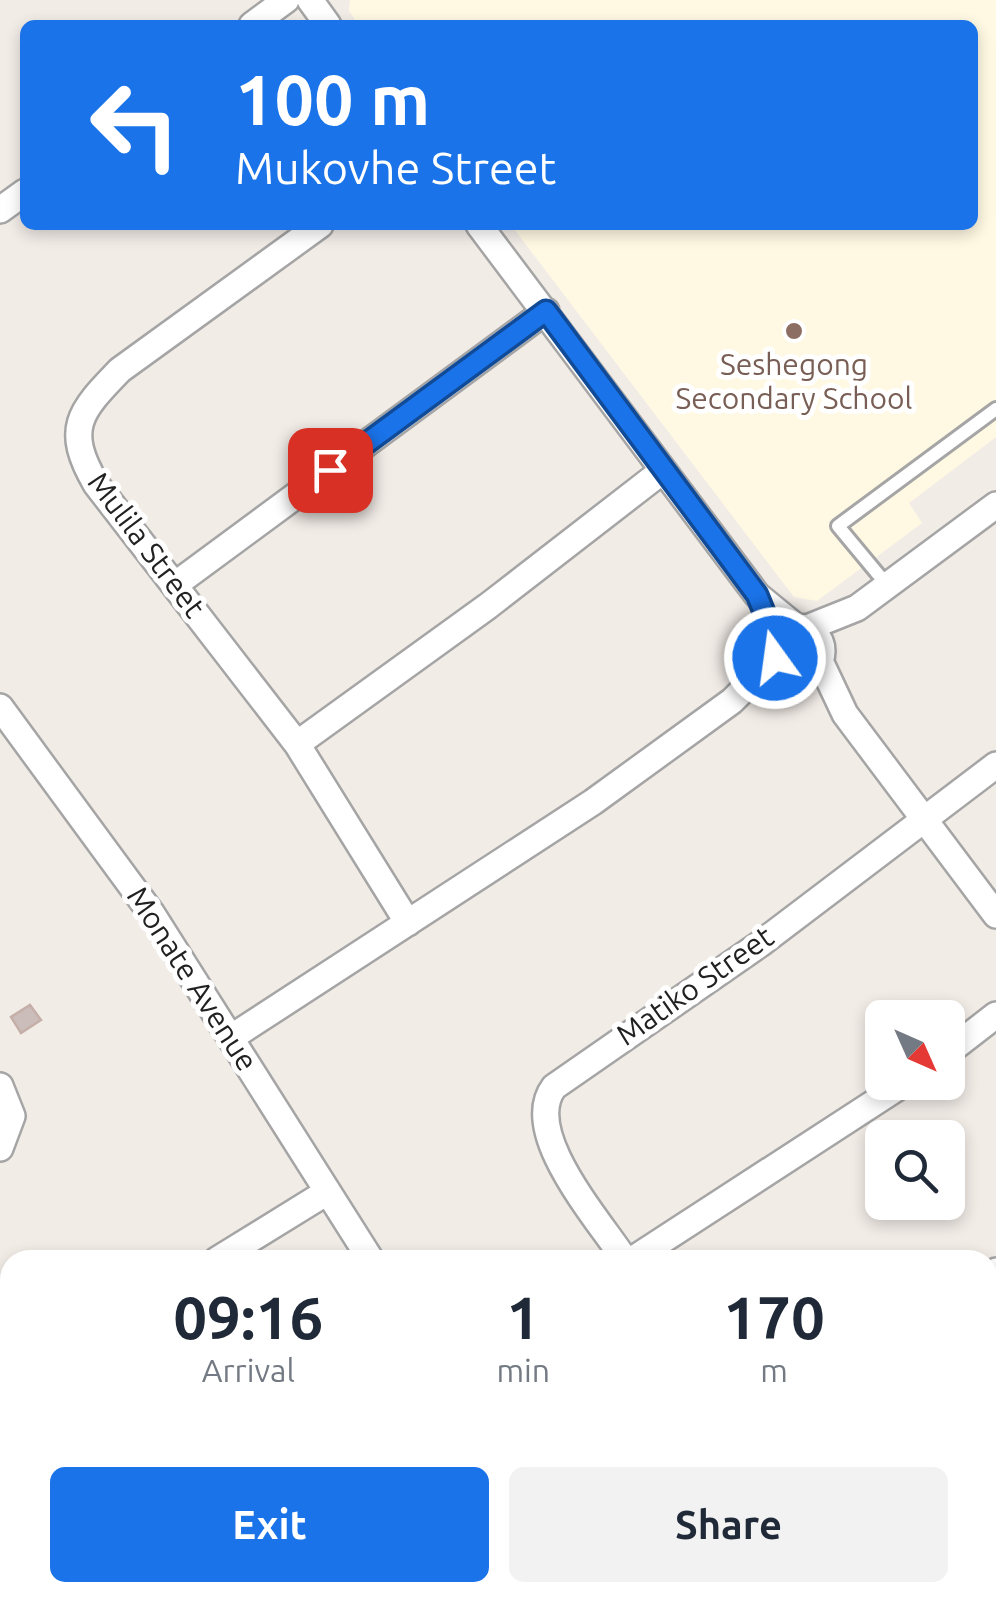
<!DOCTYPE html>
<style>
:root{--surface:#fff;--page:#f2f2f3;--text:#1f2937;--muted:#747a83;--accent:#1a73e8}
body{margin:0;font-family:Ubuntu,sans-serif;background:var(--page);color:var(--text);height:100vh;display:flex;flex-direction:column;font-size:38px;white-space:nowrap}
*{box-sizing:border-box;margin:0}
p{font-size:32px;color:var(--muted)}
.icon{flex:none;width:55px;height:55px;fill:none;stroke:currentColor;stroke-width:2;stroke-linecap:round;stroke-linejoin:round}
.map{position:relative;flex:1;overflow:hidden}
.drawer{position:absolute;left:0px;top:1250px;width:998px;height:352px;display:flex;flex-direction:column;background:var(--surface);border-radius:30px 30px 0 0;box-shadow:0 5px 15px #0003}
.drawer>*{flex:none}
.top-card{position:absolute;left:20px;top:20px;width:958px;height:210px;border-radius:15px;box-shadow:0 5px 15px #0003;background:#1a73e8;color:#fff;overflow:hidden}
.needle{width:65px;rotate:135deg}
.tools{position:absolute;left:865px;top:1000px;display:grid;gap:20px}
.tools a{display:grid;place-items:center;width:100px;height:100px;border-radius:15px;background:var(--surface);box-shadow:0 5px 15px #0003;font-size:50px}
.pin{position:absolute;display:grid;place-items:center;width:85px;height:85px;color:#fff;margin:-42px;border-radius:20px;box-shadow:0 5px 15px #0006}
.me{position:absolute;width:110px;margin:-55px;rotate:346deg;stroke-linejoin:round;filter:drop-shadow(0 0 8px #0008)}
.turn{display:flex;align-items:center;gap:35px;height:210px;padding:0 50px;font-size:45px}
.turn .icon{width:130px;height:130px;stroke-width:2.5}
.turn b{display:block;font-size:70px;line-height:85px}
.eta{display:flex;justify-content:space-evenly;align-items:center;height:170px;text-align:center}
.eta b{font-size:60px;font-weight:600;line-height:70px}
.primary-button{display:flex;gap:20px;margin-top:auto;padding:20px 50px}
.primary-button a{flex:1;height:115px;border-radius:15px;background:var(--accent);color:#fff;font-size:40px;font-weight:600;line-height:115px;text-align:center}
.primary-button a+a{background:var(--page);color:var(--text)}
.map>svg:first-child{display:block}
</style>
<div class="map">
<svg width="996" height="1602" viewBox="0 0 996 1602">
<rect width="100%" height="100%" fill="#f2ece7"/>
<!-- education -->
<path fill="#fff9e3" d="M 350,0 L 996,0 L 996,437 L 909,503 L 922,523 L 817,601 L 794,597 L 511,225 L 972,225 L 972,25 L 359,25 L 349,11 Z"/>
<!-- building -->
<path fill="#cabdba" stroke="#c5afa8" stroke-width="2.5" d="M 30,1005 L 41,1020 L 21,1033 L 11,1017 Z"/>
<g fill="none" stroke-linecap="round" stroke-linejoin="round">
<defs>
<path id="lane" d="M 887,585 L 838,526 L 996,409"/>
<path id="street" d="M 310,0 L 328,25
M 252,25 L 286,0
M 0,210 L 25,192
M 320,225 L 120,370 C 79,412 64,429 96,484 L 297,744 L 408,923
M 479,225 L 757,595 L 796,627
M 176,584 L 546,311
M774 651a24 24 0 1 1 48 0a24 24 0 1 1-48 0Z
M 807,628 L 857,608 L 996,505
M 820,661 L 845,714 L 996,915
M 0,707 L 152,914 L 371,1260
M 297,744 L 488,606 L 661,472
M 232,1037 L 593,802 L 732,701 L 775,658
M 948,1052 L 996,1015
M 0,1086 L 12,1116 L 0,1148
M 217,1260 L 327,1192
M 625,1260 C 599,1220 520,1132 554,1087 L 760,944 L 996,765
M 632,1260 L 906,1082
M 988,1277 L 996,1271
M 0,1394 L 10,1388
M 0,1455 L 10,1471
M 988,1520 L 996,1514
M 87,1592 L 93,1602
M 320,1592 L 326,1602
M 579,1592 L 585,1602
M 832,1592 L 838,1602
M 861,1602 L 876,1592"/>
</defs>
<!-- lane casing -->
<use href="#lane" stroke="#a5a5a5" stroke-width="18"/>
<!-- street casing -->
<use href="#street" stroke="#a5a5a5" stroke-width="30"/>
<!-- lane -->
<use href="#lane" stroke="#fff" stroke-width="12"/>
<!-- street -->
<use href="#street" stroke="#fff" stroke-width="25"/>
</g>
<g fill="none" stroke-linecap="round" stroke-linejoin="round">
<defs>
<path id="route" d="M 330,470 L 546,311 L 757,595 L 776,641 L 775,658"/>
</defs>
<!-- route casing -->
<use href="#route" stroke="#114b97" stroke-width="25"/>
<!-- route -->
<use href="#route" stroke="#1a73e8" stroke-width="18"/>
</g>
<!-- markers -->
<circle fill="#8d6e63" stroke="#fff" stroke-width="4" cx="794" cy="331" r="10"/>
<g text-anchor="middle" stroke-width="10" stroke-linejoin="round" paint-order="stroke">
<!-- education labels -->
<g font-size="30" fill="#785e54" stroke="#fff">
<text x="794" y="375">Seshegong<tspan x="794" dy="34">Secondary School</tspan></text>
</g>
<!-- street labels -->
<g font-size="30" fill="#212121" stroke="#fff">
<text transform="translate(146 545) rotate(53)" y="10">Mulila Street</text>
<text transform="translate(192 979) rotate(57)" y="10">Monate Avenue</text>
<text transform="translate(695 986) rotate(-35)" y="10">Matiko Street</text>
</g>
</g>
</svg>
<div class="tools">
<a><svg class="needle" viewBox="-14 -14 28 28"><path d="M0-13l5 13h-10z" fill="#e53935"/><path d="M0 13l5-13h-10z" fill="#747a83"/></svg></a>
<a><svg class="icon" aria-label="search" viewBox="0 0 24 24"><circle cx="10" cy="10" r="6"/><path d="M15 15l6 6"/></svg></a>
</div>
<div class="pin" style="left:330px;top:470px;background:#d93025"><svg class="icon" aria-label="arrive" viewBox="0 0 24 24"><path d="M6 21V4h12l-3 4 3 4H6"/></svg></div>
<svg class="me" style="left:775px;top:658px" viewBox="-20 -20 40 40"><circle r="17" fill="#1a73e8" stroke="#fff" stroke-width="3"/><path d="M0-11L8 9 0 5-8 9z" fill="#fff"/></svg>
<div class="top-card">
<div class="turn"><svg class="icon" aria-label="left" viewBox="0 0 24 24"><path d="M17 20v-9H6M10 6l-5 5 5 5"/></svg><div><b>100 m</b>Mukovhe Street</div></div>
</div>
<section class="drawer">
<div class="eta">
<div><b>09:16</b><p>Arrival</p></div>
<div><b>1</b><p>min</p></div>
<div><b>170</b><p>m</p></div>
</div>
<div class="primary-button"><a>Exit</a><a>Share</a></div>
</section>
</div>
